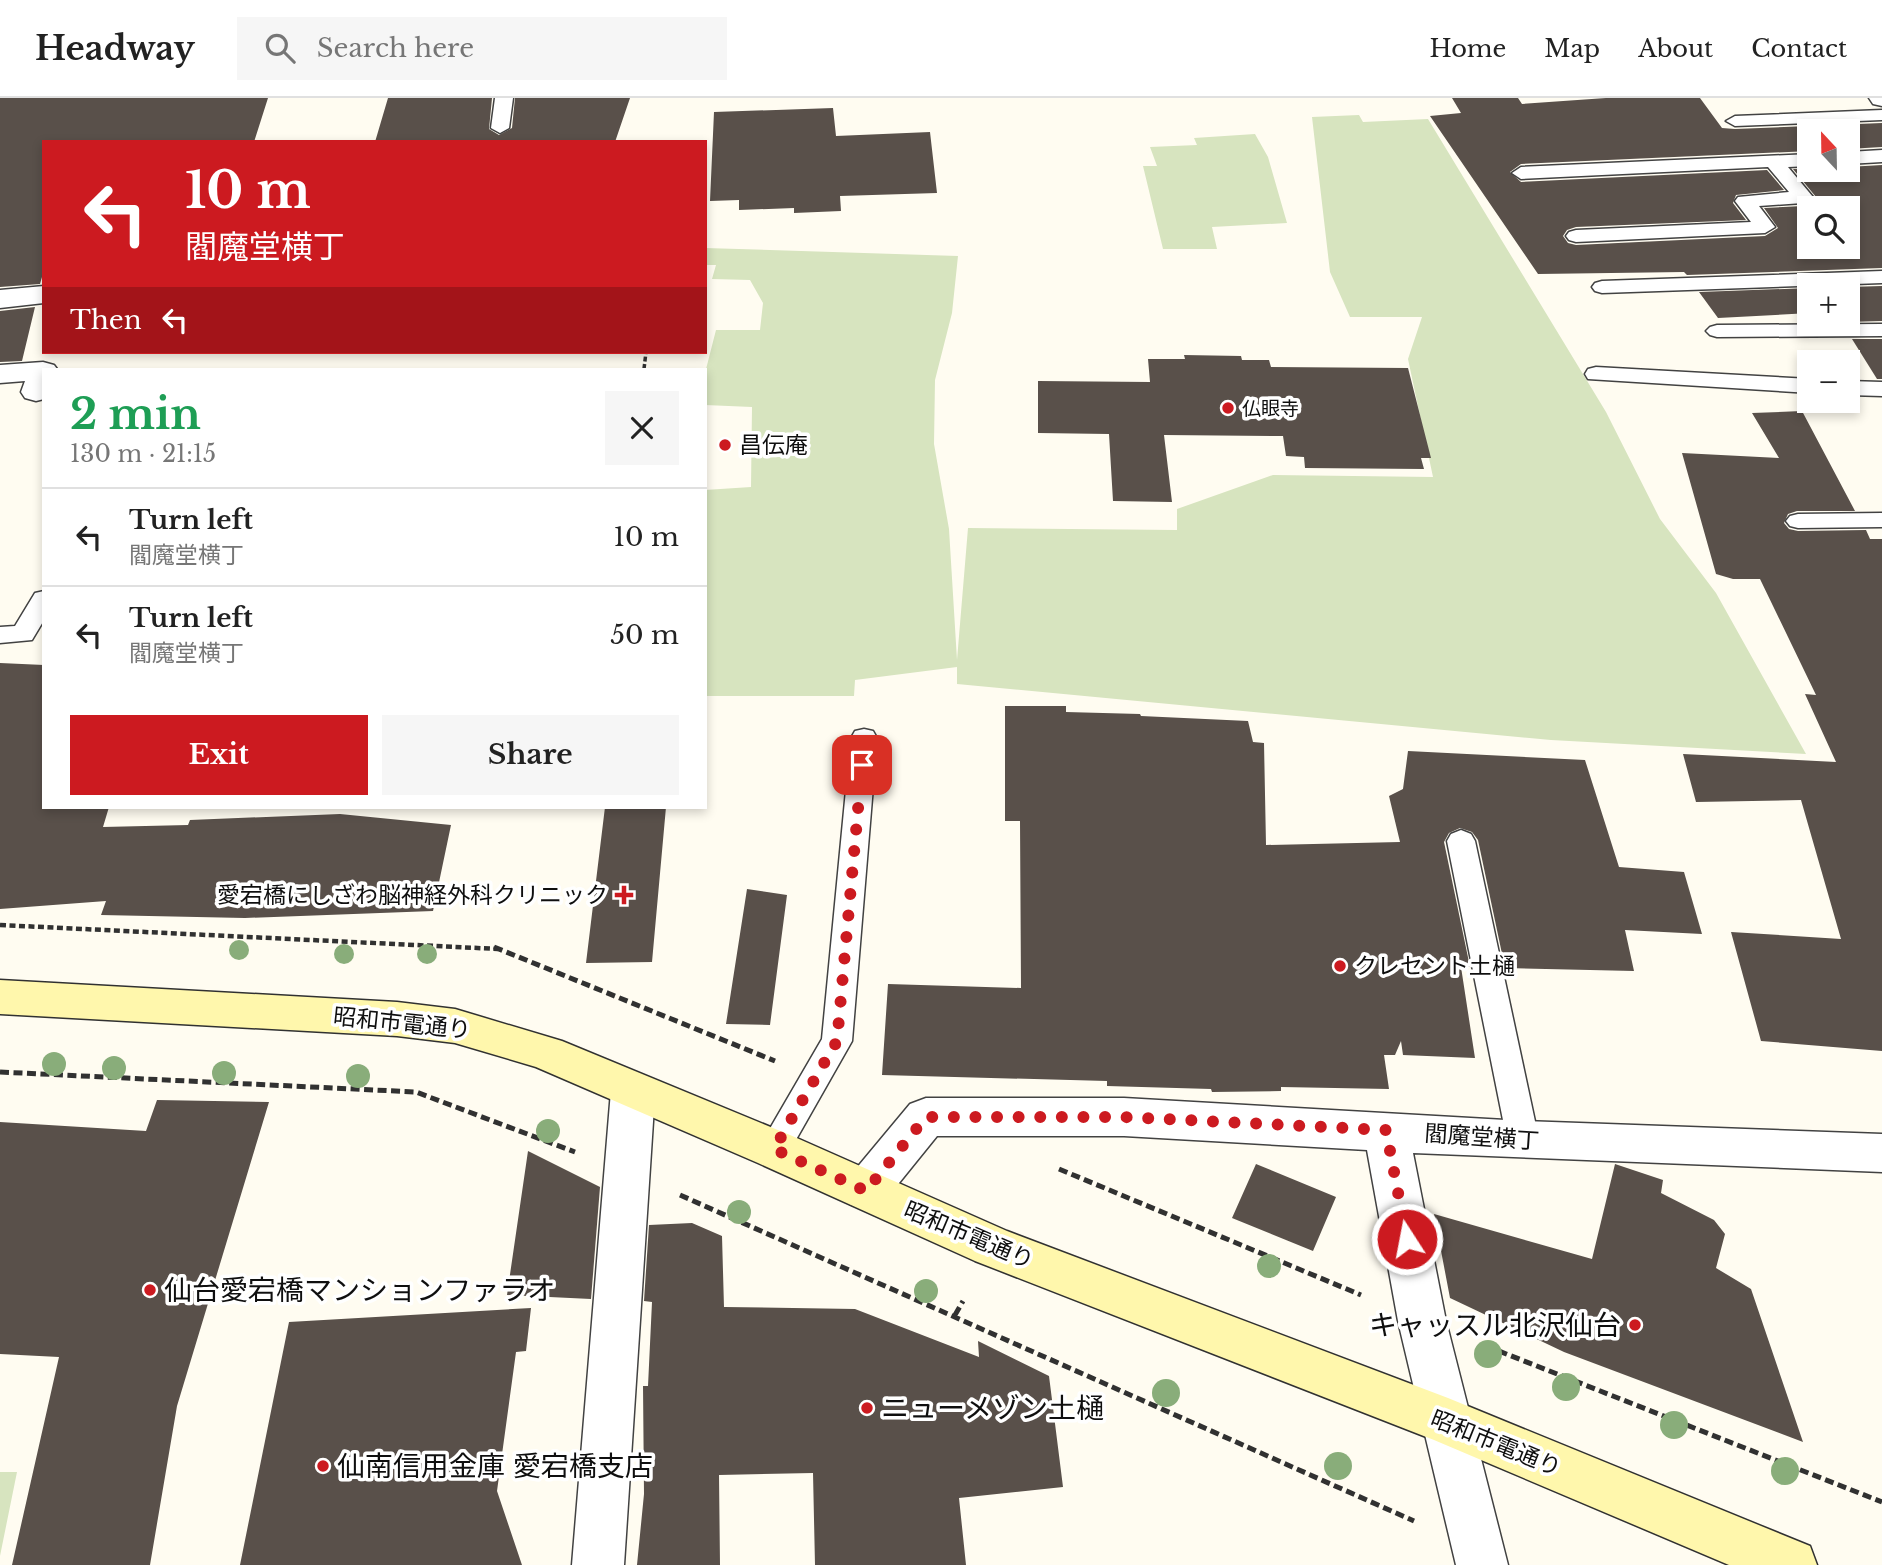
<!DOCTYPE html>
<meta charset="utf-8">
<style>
:root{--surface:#fff;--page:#f6f6f6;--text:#222;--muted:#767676;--line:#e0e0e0;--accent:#cc1a20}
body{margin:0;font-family:"Libre Baskerville","Noto Sans JP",serif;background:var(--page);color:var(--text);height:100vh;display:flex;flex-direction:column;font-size:26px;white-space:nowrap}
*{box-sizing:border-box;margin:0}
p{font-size:23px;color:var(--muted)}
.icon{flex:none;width:38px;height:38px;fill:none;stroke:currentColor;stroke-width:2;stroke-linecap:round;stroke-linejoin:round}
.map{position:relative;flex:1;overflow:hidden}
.panel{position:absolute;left:42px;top:270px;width:665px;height:441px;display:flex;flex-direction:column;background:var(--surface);border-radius:0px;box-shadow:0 4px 10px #0003}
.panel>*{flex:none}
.top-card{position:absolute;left:42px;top:42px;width:665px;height:214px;border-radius:0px;box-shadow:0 4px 10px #0003;background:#cc1a20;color:#fff;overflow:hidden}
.needle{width:46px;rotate:338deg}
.buttons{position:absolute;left:1797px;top:21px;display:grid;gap:14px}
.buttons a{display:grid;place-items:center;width:63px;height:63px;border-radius:0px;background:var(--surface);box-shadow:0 4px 10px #0003;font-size:35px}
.pin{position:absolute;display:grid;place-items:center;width:60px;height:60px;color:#fff;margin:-30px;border-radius:14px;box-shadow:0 4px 10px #0006}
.me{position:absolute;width:77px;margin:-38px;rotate:349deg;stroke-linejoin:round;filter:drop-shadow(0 0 5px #0008)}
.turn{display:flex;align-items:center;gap:24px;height:147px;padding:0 28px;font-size:32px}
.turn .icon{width:91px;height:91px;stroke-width:2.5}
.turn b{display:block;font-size:49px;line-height:60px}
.then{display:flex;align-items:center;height:66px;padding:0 28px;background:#0003;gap:14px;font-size:26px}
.round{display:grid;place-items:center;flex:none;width:74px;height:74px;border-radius:0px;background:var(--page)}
.summary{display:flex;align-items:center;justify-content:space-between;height:119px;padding:0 28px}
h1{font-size:42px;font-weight:800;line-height:52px;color:#1e9e55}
.cta{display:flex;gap:14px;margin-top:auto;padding:14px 28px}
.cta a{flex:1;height:80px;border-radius:0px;background:var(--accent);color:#fff;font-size:28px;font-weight:800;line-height:80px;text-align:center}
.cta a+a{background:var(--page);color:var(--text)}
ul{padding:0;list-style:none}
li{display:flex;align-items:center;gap:21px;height:98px;padding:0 28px;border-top:2px solid var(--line)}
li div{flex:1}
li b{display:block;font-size:26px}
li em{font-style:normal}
header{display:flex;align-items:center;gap:42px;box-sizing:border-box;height:98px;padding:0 35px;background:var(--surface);border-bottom:2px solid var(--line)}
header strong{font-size:33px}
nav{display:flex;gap:38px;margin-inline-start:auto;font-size:24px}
.search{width:490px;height:63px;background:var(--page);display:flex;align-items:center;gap:18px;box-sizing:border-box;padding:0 24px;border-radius:0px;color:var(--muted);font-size:26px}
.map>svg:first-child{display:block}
</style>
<header>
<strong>Headway</strong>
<div class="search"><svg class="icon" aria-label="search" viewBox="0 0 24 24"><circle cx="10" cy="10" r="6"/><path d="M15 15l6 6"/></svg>Search here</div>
<nav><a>Home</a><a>Map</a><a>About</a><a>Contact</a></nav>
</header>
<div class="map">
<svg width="1882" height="1467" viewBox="0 0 1882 1467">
<rect width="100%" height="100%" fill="#fffcf1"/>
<!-- cemetery -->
<path fill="#d7e4bf" d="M 1359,17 L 1363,24 L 1428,21 L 1606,314 L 1660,421 L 1716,495 L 1806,656 L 1551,642 L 957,586 L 957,569 L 855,582 L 854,598 L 705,598 L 705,392 L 751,389 L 752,309 L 705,307 L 705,275 L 716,232 L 760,232 L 763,205 L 750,182 L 712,181 L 716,167 L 705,167 L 705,150 L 958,158 L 952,215 L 935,282 L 934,346 L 949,431 L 957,562 L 968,430 L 1177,432 L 1177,411 L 1273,377 L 1433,379 L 1408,261 L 1422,219 L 1350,219 L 1330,174 L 1312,19 Z
M 1255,36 L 1268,59 L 1287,125 L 1212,129 L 1217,151 L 1163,151 L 1143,68 L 1157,68 L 1150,49 L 1197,47 L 1194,40 Z
M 0,1374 L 17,1374 L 0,1458 Z"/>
<!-- building -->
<path fill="#59504a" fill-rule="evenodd" d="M 0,0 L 268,0 L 254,44 L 44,44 L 44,172 L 40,186 L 0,189 Z
M 388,0 L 492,0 L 489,31 L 499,37 L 512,30 L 515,0 L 630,0 L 615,44 L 375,44 Z
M 1452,0 L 1518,0 L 1522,6 L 1606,0 L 1700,0 L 1722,30 L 1735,31 L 1882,25 L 1882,49 L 1848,51 L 1848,33 L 1810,33 L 1810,53 L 1521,66 L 1510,74 L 1521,84 L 1767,72 L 1784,92 L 1736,97 L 1733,105 L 1746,122 L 1576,129 L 1567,132 L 1563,138 L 1568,145 L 1576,147 L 1765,138 L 1778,130 L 1764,110 L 1803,108 L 1816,99 L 1793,71 L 1848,72 L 1848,69 L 1882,67 L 1882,170 L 1687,177 L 1684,174 L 1538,176 L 1430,18 L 1461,15 ZM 1810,110 L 1848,110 L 1848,149 L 1810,149 Z
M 833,10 L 836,38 L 930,34 L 937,95 L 840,98 L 841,113 L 794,115 L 794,110 L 739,112 L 739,102 L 710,103 L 714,14 Z
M 1882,188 L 1882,223 L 1848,224 L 1848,189 Z
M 1810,190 L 1810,215 L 1718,220 L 1699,194 Z
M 35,209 L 22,263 L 0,264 L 0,213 Z
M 1852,241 L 1882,241 L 1882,281 L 1877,281 Z
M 1184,257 L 1241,258 L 1242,262 L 1269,262 L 1271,269 L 1408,270 L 1431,360 L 1421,360 L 1424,371 L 1305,370 L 1304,359 L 1286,358 L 1283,338 L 1164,337 L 1172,404 L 1113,403 L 1109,336 L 1038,335 L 1038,283 L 1150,284 L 1148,261 L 1185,261 Z
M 1802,313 L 1855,413 L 1797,413 L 1788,416 L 1784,425 L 1789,431 L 1798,433 L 1866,432 L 1870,441 L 1882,441 L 1882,953 L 1761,943 L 1731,834 L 1841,841 L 1801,702 L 1696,704 L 1683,656 L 1836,664 L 1805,596 L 1816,597 L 1760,481 L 1733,481 L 1716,476 L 1682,355 L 1779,360 L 1752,315 Z
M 0,565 L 44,567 L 44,709 L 109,709 L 103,729 L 188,727 L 190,722 L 340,716 L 451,727 L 433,813 L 245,820 L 101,817 L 106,803 L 0,811 Z
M 1005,608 L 1066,608 L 1066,614 L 1140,616 L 1141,618 L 1248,623 L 1253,644 L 1264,645 L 1266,747 L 1400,744 L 1389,698 L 1403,691 L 1408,653 L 1585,662 L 1619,769 L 1684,774 L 1702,836 L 1625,832 L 1634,873 L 1505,870 L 1478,742 L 1472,734 L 1460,730 L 1449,735 L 1444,744 L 1470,869 L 1461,869 L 1475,960 L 1403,957 L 1401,943 L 1395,957 L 1384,957 L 1389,991 L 1281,989 L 1281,993 L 1212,994 L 1211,991 L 1107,988 L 1107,983 L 882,977 L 888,886 L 1021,890 L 1020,723 L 1005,723 Z
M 605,709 L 666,709 L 652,864 L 586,865 Z
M 747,791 L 787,797 L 770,927 L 726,926 Z
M 157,1002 L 269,1004 L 177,1308 L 150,1467 L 12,1467 L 59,1259 L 0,1256 L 0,1024 L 146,1033 Z
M 528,1053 L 600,1089 L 591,1201 L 507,1197 Z
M 1256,1066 L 1336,1099 L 1313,1153 L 1232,1120 Z
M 1615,1066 L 1663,1082 L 1661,1095 L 1714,1122 L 1725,1136 L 1716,1170 L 1751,1191 L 1803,1344 L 1564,1254 L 1450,1200 L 1434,1116 L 1592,1161 Z
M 692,1125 L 722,1138 L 724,1209 L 855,1211 L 979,1259 L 978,1243 L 1049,1278 L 1063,1389 L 959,1400 L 966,1467 L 815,1467 L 813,1375 L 719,1377 L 720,1467 L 637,1467 L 644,1396 L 643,1288 L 648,1288 L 652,1204 L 644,1203 L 649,1127 Z
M 531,1210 L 526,1253 L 516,1254 L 497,1393 L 522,1467 L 240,1467 L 289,1224 Z"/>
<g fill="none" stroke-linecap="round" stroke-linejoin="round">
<defs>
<path id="lane" d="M 495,0 L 513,0 L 509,30 L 500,35 L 491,30 Z
M 1882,12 L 1882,22 L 1735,28 L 1726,23 L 1735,18 Z
M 1882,52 L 1882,64 L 1848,66 L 1848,54 Z
M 1810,56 L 1810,68 L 1788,69 L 1813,99 L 1803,105 L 1759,108 L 1775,129 L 1765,135 L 1576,144 L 1569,142 L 1566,138 L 1569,134 L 1576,132 L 1751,124 L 1735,103 L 1738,99 L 1789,94 L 1768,69 L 1521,81 L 1512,75 L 1521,69 Z
M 1882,173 L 1882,185 L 1602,195 L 1595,193 L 1592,189 L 1595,185 L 1602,183 Z
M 1882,226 L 1882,238 L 1717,239 L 1710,237 L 1706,233 L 1710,229 L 1717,227 Z
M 1596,269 L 1810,281 L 1810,295 L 1588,281 L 1585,276 L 1588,271 Z
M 1848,283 L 1882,284 L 1882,298 L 1848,297 Z
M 1882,415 L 1882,429 L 1798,430 L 1790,428 L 1786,423 L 1790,418 L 1798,416 Z
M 44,493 L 44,522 L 32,542 L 0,545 L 0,529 L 15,528 L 35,495 Z
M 864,631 L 873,633 L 877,640 L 852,943 L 785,1061 L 774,1065 L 763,1061 L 758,1051 L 822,941 L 851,640 L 855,633 Z
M 1461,732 L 1471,736 L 1475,743 L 1539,1042 L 1534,1052 L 1523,1056 L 1512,1052 L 1507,1042 L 1447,743 L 1451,736 Z"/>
<path id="street" d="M 1869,0 L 1882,0 L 1882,8 L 1873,6 Z
M 44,188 L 44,205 L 0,210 L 0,192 Z
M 43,264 L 54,267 L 57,271 L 44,271 L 44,301 L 36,303 L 25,300 L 21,294 L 25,283 L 0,285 L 0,267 Z
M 633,975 L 648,980 L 655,993 L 624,1467 L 572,1467 L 611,993 L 618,980 Z
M 926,1000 L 1124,1000 L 1523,1023 L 1882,1036 L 1882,1074 L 1413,1055 L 1446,1223 L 1508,1467 L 1456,1467 L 1398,1223 L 1367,1052 L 1124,1038 L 937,1038 L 882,1106 L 866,1112 L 850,1106 L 843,1092 L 850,1078 L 910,1006 Z"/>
<path id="secondary" d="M 0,882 L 397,904 L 455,911 L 562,943 L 790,1037 L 1007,1133 L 1448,1300 L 1810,1448 L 1817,1467 L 1729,1467 L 1434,1342 L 975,1163 L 758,1065 L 536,969 L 455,945 L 397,938 L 0,916 Z"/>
</defs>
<!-- lane casing -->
<use href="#lane" stroke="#424242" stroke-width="3"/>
<!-- street casing -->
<use href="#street" stroke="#424242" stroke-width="3"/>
<!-- secondary casing -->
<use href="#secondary" stroke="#313131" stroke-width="3"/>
<!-- path-far2 -->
<path stroke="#313131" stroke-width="3.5" stroke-dasharray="5 2.5" stroke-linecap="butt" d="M 644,271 L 646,254"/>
<!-- path-far1 -->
<path stroke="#313131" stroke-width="4.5" stroke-dasharray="6 3.5" stroke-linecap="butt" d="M 0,827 L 498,851"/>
<!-- path -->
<path stroke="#313131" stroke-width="5" stroke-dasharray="9 4.5" stroke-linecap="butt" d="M 494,849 L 775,963
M 0,974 L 416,994 L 575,1054
M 1059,1071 L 1361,1197
M 680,1097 L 1414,1423
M 955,1217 L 963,1203
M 1486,1248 L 1882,1404"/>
<!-- lane -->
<use href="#lane" fill="#fff" fill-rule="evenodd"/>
<!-- street -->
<use href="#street" fill="#fff" fill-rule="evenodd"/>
<!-- secondary -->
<use href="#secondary" fill="#fff7ac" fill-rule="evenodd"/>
</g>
<!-- trees -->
<g fill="#89ad7a">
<circle cx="239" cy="852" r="10"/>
<circle cx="344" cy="856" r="10"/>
<circle cx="427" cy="856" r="10"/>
<circle cx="54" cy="966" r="12"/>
<circle cx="114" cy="970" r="12"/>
<circle cx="224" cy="975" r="12"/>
<circle cx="358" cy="978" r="12"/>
<circle cx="548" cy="1033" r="12"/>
<circle cx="739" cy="1114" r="12"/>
<circle cx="1269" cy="1168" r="12"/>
<circle cx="926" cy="1193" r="12"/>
<circle cx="1488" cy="1256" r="14"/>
<circle cx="1566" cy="1289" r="14"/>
<circle cx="1166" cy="1295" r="14"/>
<circle cx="1674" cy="1327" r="14"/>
<circle cx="1338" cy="1368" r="14"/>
<circle cx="1785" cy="1373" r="14"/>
</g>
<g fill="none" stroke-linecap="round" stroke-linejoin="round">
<!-- route -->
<path stroke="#cc1a20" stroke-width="12" stroke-dasharray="0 21.6" d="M 862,667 L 837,943 L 774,1051 L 866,1093 L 926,1019 L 1124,1019 L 1386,1032 L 1407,1141"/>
</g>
<!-- markers -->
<g fill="#cc1a20" stroke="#fff" stroke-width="2.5">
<circle cx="1228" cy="310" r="7"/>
<circle cx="725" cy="347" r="7"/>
<path d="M620.5 786.5h7v7h7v7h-7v7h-7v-7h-7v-7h7z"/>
<circle cx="1340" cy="868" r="7"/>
<circle cx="150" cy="1192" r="7"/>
<circle cx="1635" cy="1227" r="7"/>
<circle cx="867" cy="1310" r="7"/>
<circle cx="323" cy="1368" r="7"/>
</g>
<g text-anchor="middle" stroke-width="7" stroke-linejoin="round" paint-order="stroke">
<!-- far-poi labels -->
<g font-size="19" fill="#0f0f0f" stroke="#fff" text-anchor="start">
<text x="1242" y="317">仏眼寺</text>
</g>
<!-- poi labels -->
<g font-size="23" fill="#0f0f0f" stroke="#fff" text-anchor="start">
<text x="739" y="355">昌伝庵</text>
<text x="608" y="805" text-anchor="end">愛宕橋にしざわ脳神経外科クリニック</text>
<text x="1354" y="876">クレセント土樋</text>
</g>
<!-- street labels -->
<g font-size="23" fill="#0f0f0f" stroke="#fff">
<text transform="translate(402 925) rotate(6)" y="8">昭和市電通り</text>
<text transform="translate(1482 1039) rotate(4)" y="8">閻魔堂横丁</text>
<text transform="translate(969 1137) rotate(23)" y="8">昭和市電通り</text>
<text transform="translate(1496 1345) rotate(22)" y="8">昭和市電通り</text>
</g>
<!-- near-poi labels -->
<g font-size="28" fill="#0f0f0f" stroke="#fff" text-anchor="start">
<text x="164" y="1202">仙台愛宕橋マンションファラオ</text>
<text x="1621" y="1237" text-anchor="end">キャッスル北沢仙台</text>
<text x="881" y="1320">ニューメゾン土樋</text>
<text x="337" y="1378">仙南信用金庫 愛宕橋支店</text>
</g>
</g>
</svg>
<div class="buttons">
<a><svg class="needle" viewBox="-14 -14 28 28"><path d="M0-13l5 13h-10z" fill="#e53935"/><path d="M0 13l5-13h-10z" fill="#767676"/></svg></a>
<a><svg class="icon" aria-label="search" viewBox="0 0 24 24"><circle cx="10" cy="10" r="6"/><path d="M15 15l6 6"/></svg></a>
<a>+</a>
<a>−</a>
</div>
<div class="pin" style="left:862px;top:667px;background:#d93025"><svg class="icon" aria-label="arrive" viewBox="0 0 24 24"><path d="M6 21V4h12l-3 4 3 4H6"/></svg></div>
<svg class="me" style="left:1407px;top:1141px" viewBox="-20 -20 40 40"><circle r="17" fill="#cc1a20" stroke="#fff" stroke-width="3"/><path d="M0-11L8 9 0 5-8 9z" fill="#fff"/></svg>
<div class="top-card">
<div class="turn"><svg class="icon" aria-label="left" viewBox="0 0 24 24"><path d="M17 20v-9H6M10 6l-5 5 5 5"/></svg><div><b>10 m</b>閻魔堂横丁</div></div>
<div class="then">Then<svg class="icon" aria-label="left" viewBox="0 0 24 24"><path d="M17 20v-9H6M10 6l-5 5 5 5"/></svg></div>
</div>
<section class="panel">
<div class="summary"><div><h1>2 min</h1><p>130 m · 21:15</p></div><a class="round"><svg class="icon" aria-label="close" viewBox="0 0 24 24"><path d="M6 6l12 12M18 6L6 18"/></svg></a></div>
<ul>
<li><svg class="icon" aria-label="left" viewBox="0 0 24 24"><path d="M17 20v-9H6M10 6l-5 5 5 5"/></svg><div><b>Turn left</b><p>閻魔堂横丁</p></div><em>10 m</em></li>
<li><svg class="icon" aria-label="left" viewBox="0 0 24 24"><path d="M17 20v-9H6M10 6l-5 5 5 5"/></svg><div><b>Turn left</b><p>閻魔堂横丁</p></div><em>50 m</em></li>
</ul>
<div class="cta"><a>Exit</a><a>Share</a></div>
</section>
</div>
